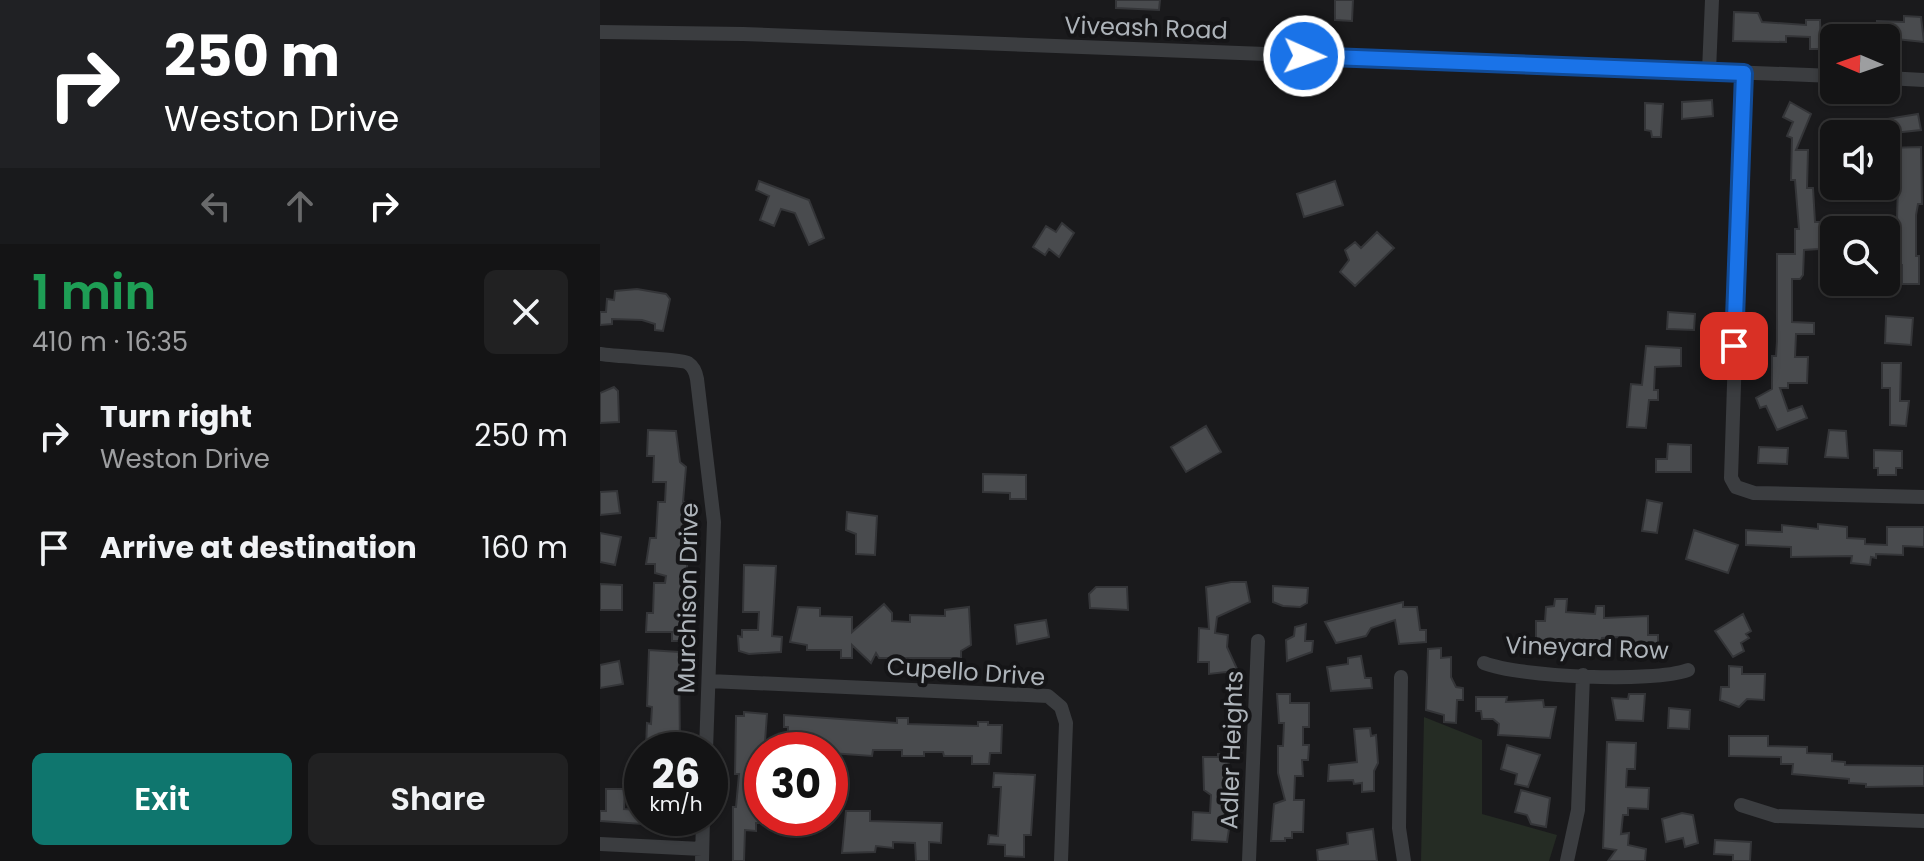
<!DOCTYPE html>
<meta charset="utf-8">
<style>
:root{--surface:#141415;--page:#212122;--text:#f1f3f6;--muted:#9d9ea0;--line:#333334;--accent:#0f766e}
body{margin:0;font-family:Poppins,sans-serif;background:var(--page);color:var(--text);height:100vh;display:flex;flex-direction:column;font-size:30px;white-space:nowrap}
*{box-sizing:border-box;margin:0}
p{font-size:26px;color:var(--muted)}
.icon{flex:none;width:44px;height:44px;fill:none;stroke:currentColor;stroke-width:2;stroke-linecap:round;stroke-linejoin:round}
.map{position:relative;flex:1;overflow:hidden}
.drawer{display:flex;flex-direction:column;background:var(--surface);width:600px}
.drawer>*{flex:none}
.guide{background:#202124;color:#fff;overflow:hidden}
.needle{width:52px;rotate:272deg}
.fabs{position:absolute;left:1220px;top:24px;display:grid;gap:16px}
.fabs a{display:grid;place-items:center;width:80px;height:80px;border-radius:12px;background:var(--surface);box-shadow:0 2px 6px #0004,0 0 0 2px var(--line);font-size:40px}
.speed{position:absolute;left:24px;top:732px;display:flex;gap:16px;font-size:40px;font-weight:700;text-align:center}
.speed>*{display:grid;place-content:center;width:104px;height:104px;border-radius:50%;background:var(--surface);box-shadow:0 2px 6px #0004,0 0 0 2px var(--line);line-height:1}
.speed small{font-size:20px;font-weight:400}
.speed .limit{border:12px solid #d22;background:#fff;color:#111}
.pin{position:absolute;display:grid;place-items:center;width:68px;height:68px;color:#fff;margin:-34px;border-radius:16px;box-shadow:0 4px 12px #0006}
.me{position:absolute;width:88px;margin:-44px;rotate:92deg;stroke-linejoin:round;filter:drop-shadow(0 0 6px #0008)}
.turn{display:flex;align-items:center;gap:28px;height:168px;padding:0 32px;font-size:36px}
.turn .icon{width:104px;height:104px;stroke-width:2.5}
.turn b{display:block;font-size:56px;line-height:68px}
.lanes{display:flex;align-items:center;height:76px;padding:0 32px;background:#0003;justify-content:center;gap:40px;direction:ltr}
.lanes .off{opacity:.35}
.round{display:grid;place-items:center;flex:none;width:84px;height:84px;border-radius:12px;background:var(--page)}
.summary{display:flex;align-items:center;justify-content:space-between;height:136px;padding:0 32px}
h1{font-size:48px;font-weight:600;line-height:60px;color:#1e9e55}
.cta{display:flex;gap:16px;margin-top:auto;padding:16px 32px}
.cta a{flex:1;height:92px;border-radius:12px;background:var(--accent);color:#fff;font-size:32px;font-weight:600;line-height:92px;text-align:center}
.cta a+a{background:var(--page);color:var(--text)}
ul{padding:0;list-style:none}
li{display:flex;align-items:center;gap:24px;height:112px;padding:0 32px}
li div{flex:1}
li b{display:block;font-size:30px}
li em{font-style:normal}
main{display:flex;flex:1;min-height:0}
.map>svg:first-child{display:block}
</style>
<main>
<section class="drawer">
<div class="guide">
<div class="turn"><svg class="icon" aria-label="right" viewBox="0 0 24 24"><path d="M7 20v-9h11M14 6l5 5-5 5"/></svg><div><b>250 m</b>Weston Drive</div></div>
<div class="lanes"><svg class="icon off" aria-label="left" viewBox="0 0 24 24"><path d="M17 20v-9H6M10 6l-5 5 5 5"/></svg><svg class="icon off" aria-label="ahead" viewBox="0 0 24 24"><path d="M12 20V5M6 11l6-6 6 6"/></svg><svg class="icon" aria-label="right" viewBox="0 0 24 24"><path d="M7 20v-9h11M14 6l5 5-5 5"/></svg></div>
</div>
<div class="summary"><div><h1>1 min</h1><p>410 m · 16:35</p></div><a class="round"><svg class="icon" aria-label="close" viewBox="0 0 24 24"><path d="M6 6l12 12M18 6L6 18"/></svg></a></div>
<ul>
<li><svg class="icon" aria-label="right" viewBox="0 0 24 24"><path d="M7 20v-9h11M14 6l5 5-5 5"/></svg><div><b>Turn right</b><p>Weston Drive</p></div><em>250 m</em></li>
<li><svg class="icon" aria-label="arrive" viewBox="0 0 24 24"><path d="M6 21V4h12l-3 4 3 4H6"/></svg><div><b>Arrive at destination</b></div><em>160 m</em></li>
</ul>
<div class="cta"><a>Exit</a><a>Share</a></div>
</section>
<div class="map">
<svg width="1324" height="861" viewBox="0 0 1324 861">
<rect width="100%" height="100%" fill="#1a1a1c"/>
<!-- green -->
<path fill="#252c24" d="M 824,717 L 882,740 L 882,814 L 957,835 L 949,861 L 821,861 Z"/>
<!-- building -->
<path fill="#494b4e" stroke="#343538" stroke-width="2" d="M 516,0 L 560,0 L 559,10 L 516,8 Z
M 735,0 L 753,0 L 752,21 L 735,20 Z
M 1134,12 L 1158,13 L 1162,22 L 1206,25 L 1206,20 L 1220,20 L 1221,49 L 1210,49 L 1210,37 L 1186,36 L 1186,42 L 1133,41 Z
M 1304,16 L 1321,17 L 1324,42 L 1277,37 L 1277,21 L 1304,22 Z
M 1112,100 L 1113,116 L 1082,119 L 1082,102 Z
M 1190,102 L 1211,114 L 1196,150 L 1208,150 L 1207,188 L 1213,188 L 1215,222 L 1224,222 L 1224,232 L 1220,232 L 1219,249 L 1204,250 L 1203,275 L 1200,279 L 1192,279 L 1192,322 L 1214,323 L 1214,334 L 1196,334 L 1195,357 L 1208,357 L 1207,383 L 1188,383 L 1188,388 L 1180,388 L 1188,411 L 1202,406 L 1207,418 L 1177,430 L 1166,406 L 1160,408 L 1156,398 L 1172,389 L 1172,356 L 1176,356 L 1177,341 L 1177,254 L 1195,254 L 1195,229 L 1199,229 L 1195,180 L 1191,180 L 1192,138 L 1187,136 L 1193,122 L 1183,117 Z
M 1045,103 L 1063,104 L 1061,137 L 1052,137 L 1051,131 L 1045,130 Z
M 1318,114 L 1321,130 L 1284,134 L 1281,120 Z
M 1321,147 L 1322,204 L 1318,204 L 1316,215 L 1316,256 L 1319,256 L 1319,284 L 1302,284 L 1302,265 L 1296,265 L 1296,247 L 1286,247 L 1288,222 L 1297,220 L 1298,184 L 1297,168 L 1286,167 L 1286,148 Z
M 159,181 L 209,200 L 224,238 L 209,245 L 195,213 L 181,209 L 174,226 L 160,220 L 169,196 L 156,190 Z
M 735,181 L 743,205 L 704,217 L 697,194 Z
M 462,223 L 474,233 L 459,257 L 449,249 L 445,255 L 433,247 L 446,226 L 456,232 Z
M 777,232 L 794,248 L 755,286 L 740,272 L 749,260 L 745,250 L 755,242 L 761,248 Z
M 37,289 L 66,294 L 70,299 L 63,331 L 55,330 L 55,324 L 42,320 L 12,319 L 12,324 L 0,325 L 0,312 L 6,312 L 7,299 L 14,300 L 15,291 Z
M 1068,312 L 1095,314 L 1094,330 L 1067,329 Z
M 1286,316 L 1313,318 L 1311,345 L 1285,343 Z
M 1046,346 L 1081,348 L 1081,366 L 1055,367 L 1054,390 L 1058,390 L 1058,400 L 1049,400 L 1046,428 L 1027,427 L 1031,384 L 1042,385 Z
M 1282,363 L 1301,363 L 1300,401 L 1309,401 L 1306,426 L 1290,425 L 1290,388 L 1282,388 Z
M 14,387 L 18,391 L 19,422 L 0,423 L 0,393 Z
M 606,426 L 621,452 L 586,472 L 571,447 Z
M 48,430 L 76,431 L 80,462 L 86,467 L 83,502 L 88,502 L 88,514 L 84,513 L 81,555 L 87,556 L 87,581 L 82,641 L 72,641 L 72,632 L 46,632 L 47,613 L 53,613 L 54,583 L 65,583 L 66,576 L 55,573 L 55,564 L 46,564 L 50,538 L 56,538 L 58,502 L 65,502 L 66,482 L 53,482 L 54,456 L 47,456 Z
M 1229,430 L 1246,431 L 1248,458 L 1225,457 Z
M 1068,444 L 1091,445 L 1091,472 L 1056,472 L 1056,459 L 1067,459 Z
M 1159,447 L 1188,448 L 1187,464 L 1158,463 Z
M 1274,450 L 1302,451 L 1302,468 L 1296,468 L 1296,475 L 1278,475 L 1278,468 L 1274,468 Z
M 383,474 L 426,475 L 426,499 L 410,499 L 410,493 L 383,492 Z
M 17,491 L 20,513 L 0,515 L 0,492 Z
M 1047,500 L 1062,503 L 1057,533 L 1042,531 Z
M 247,512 L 277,516 L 275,555 L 256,554 L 256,534 L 246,530 Z
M 1218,524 L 1247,527 L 1247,538 L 1265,539 L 1265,544 L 1287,545 L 1287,527 L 1324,527 L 1324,547 L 1303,546 L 1303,555 L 1276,554 L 1276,558 L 1271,557 L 1270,565 L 1251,563 L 1252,556 L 1191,557 L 1191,547 L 1146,545 L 1146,530 L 1182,532 L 1182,525 L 1218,529 Z
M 1094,530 L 1138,545 L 1128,573 L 1086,559 Z
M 0,533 L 21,537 L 15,565 L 0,562 Z
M 144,565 L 176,566 L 172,636 L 182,637 L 181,652 L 149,654 L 139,651 L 138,636 L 142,637 L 142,630 L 158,630 L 159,612 L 143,612 Z
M 631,582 L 646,582 L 650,602 L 617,617 L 615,633 L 628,635 L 627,647 L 638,671 L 632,678 L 626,672 L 609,674 L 609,662 L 598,662 L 599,628 L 609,629 L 606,587 Z
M 0,584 L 22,585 L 22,610 L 0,610 Z
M 673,586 L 708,588 L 707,603 L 700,607 L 683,606 L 673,602 Z
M 496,587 L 527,587 L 528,610 L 490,608 L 489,594 Z
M 955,599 L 967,599 L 966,612 L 995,614 L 996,606 L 1004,606 L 1004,618 L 1048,616 L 1048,635 L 1058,635 L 1058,650 L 1021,650 L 1019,637 L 1002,638 L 1001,643 L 993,643 L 993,649 L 950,643 L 948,650 L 936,650 L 936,621 L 945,621 L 946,607 L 954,606 Z
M 803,602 L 803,607 L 817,607 L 820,630 L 826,630 L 826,642 L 799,644 L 795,620 L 771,628 L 766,636 L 736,643 L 725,622 Z
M 284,604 L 292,613 L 292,621 L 310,622 L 310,615 L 345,616 L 345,610 L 369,607 L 371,645 L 361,651 L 361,658 L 279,658 L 276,653 L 271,663 L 252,645 L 252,658 L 241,658 L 241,650 L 207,650 L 207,645 L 190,642 L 198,607 L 220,608 L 220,616 L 252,617 L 252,632 Z
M 1143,614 L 1151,631 L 1146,634 L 1149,638 L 1141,643 L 1144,651 L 1133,657 L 1115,631 Z
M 446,620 L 449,637 L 417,644 L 415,625 Z
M 706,624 L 705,641 L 713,641 L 712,652 L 687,661 L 686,640 L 694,636 L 695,627 Z
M 841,648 L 841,658 L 851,657 L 851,677 L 856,687 L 863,688 L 863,700 L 857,700 L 856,723 L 844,722 L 844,715 L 826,710 L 828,649 Z
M 49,650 L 79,652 L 80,750 L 46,748 L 47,723 L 51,724 L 52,707 L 47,706 Z
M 761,656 L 765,678 L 771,678 L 772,688 L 731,691 L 727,667 L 748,664 L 748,658 Z
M 19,661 L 23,684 L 0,688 L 0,665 Z
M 1129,666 L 1142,667 L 1142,674 L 1165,674 L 1164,700 L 1147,699 L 1139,707 L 1120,700 L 1121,687 L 1129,687 Z
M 677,694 L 690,694 L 690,703 L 709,703 L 709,727 L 703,727 L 703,745 L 709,745 L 708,760 L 702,760 L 703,776 L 695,776 L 694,800 L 704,800 L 703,832 L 692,832 L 692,838 L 685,838 L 685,841 L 671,841 L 674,804 L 685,800 L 678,773 L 678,746 L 683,746 L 684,723 L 679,723 Z
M 1029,694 L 1045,694 L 1043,721 L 1016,720 L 1012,698 L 1028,699 Z
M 876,697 L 907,697 L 906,702 L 943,700 L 944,707 L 956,707 L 950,738 L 898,735 L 899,724 L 893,719 L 882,719 L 881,711 L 876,711 Z
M 1069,708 L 1090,710 L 1089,729 L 1068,728 Z
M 144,712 L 167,714 L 162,782 L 158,782 L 157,808 L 162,808 L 162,823 L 156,823 L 156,831 L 145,830 L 144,861 L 133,861 L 133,807 L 136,807 L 139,774 L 135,774 L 136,716 L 144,716 Z
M 184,715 L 297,723 L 297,718 L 308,718 L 308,724 L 378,726 L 378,722 L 388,722 L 388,725 L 402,725 L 401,753 L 390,753 L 389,764 L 372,764 L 372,756 L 344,756 L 343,752 L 324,752 L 324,756 L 302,756 L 302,750 L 273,750 L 272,756 L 188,750 L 188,727 L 184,727 Z
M 770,728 L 771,736 L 776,735 L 778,763 L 774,771 L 774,791 L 762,792 L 762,783 L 754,784 L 753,780 L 728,781 L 729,765 L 757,762 L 754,729 Z
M 1129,736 L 1168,736 L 1168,746 L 1207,747 L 1207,753 L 1232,754 L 1232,761 L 1245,762 L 1245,765 L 1324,766 L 1324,786 L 1266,787 L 1266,784 L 1249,783 L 1249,779 L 1192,774 L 1193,764 L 1181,764 L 1181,757 L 1129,756 Z
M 1007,742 L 1036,743 L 1035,769 L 1027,769 L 1026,787 L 1049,788 L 1048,809 L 1028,808 L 1028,815 L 1023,815 L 1021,834 L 1029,833 L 1028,845 L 1046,849 L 1045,861 L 1008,861 L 1016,850 L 1003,848 Z
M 907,745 L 940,755 L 928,787 L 915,784 L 917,774 L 901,769 Z
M 618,754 L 629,754 L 628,778 L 623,791 L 625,814 L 631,816 L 627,842 L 592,840 L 593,812 L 610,813 L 611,795 L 604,790 L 603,757 L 618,757 Z
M 394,773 L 435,775 L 431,835 L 424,835 L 424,857 L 405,856 L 405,845 L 388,844 L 389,835 L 398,836 L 401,787 L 393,787 Z
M 6,789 L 25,789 L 24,809 L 42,810 L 42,824 L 0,821 L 0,811 L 6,811 Z
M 921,790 L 950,798 L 946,827 L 931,824 L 927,815 L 915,812 Z
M 246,811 L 270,811 L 270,821 L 342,823 L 341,843 L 329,842 L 329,861 L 316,861 L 315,843 L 293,842 L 293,848 L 276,846 L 275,852 L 242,853 Z
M 1082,813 L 1093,815 L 1098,843 L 1085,847 L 1083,838 L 1066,842 L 1062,819 Z
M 773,829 L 777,861 L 718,861 L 717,850 L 748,844 L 747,833 Z
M 1115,840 L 1151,842 L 1150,861 L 1133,861 L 1133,855 L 1114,854 Z"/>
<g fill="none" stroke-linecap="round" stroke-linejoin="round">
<!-- street -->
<path stroke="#3b3d40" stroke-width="14" d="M 0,32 L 143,34 L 1234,76
M 1109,71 L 1112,0
M 1144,73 L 1131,478 L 1136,487 L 1154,493 L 1324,497
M 1286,78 L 1324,80
M 0,354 C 16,357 83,359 88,363 C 94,367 96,373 97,379 L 114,522 L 106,750
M 884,663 C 919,677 1053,683 1088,670
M 801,677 L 799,828 L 804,861
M 109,681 L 448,696 L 461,707 L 466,723 L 461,861
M 1141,805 L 1176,816 L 1324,821
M 0,844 L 102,849
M 102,861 L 103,818
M 649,861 L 658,641
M 967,861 L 978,810 L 983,675"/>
</g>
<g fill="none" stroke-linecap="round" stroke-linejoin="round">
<defs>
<path id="route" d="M 704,56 L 1144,73 L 1134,346"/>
</defs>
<!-- route casing -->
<use href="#route" stroke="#114b97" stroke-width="20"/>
<!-- route -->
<use href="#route" stroke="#1a73e8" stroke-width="14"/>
</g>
<g text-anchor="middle" stroke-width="8" stroke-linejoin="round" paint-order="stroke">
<!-- street labels -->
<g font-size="24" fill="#aeb4ba" stroke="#151517">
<text transform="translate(546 28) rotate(2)" y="8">Viveash Road</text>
<text transform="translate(88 598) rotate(-89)" y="8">Murchison Drive</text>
<text transform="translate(987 648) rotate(2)" y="8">Vineyard Row</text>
<text transform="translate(366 672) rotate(4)" y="8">Cupello Drive</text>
<text transform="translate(632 750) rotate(-88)" y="8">Adler Heights</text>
</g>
</g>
</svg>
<div class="fabs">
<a><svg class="needle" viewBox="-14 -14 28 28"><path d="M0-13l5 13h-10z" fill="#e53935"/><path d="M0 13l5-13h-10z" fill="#9d9ea0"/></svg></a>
<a><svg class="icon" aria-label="sound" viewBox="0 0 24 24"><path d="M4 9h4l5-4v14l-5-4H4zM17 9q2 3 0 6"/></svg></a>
<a><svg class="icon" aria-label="search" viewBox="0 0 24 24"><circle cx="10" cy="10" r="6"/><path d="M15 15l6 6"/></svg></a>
</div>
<div class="speed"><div>26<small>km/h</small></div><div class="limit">30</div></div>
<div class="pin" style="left:1134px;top:346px;background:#d93025"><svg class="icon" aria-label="arrive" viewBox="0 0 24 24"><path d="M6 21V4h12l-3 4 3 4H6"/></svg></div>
<svg class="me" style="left:704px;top:56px" viewBox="-20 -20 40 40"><circle r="17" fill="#1a73e8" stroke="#fff" stroke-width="3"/><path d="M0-11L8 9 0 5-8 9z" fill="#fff"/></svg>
</div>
</main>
